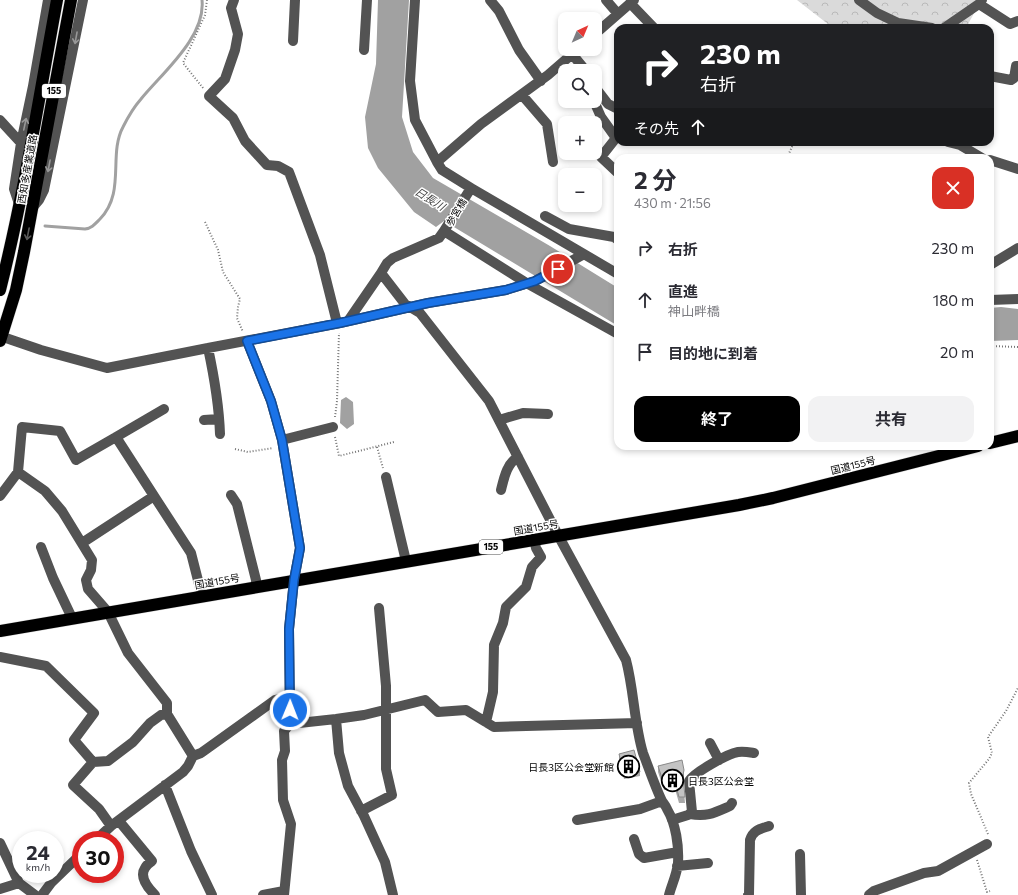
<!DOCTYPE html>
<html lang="ja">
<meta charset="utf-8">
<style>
:root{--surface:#fff;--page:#f2f2f3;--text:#2b2b33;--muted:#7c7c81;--accent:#000}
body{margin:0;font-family:Commissioner,"Noto Sans JP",sans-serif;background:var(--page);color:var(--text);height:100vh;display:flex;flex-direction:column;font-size:15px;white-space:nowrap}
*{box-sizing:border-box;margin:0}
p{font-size:13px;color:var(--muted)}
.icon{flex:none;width:22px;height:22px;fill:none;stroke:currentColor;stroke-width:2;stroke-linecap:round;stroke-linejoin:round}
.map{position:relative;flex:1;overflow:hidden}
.details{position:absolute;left:614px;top:154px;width:380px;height:296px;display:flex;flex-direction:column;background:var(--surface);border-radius:12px;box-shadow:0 2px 6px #0003}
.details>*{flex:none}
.banner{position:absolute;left:614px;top:24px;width:380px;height:122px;border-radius:12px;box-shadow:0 2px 6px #0003;background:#202124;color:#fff;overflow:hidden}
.needle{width:26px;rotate:44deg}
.fabs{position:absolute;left:558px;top:12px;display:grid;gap:8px}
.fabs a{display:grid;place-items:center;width:44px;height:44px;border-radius:8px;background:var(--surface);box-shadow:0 2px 6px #0003;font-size:20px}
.speed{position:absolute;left:12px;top:831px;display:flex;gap:8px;font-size:20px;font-weight:700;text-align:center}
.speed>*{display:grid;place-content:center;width:52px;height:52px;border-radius:50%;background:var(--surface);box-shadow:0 2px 6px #0003;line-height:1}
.speed small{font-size:10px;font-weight:400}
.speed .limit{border:6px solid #d22;background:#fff;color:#111}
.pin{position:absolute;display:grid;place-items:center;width:34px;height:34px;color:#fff;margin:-17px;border:2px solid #fff;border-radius:50%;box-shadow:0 1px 4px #0007}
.me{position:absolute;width:44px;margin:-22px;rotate:1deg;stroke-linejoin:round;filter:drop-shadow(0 0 3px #0008)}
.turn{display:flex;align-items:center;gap:14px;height:84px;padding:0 20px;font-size:18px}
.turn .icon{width:52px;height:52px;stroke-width:2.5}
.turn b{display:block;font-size:28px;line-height:34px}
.then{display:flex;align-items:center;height:38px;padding:0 20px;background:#0003;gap:8px;font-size:15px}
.round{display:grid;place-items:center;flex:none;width:42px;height:42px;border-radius:12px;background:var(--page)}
.head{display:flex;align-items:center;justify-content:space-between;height:68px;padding:0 20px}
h1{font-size:24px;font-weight:700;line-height:30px}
.primary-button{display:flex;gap:8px;margin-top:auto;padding:8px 20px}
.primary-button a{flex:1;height:46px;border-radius:12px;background:var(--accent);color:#fff;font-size:16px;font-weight:700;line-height:46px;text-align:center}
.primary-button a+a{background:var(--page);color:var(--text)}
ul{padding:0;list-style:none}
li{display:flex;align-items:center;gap:12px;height:52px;padding:0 20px}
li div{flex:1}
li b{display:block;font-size:15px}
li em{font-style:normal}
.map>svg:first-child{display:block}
</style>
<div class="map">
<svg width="1018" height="895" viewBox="0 0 1018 895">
<defs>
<pattern id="forest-crowns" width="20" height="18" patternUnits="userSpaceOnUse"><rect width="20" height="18" fill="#dadada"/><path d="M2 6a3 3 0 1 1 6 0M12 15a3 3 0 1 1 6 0" fill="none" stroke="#b9b9b9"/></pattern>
</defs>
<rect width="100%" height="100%" fill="#fff"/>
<!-- forest -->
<path fill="url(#forest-crowns)" d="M 797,0 L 982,0 L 979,4 L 966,28 L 833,28 Z"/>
<!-- water -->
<path fill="#a1a1a1" d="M 378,0 L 409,0 L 402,117 L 413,152 L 433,178 L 550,246 L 618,288 L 618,326 L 444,221 L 436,227 L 414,212 L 378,168 L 368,148 L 365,117 L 376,64 Z
M 1001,307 L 1018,309 L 1018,340 L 990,341 L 990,308 Z
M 346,397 L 353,402 L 354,424 L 347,429 L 340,423 L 341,400 Z"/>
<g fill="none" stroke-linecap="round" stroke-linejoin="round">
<!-- stream -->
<path stroke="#a1a1a1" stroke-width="3" d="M 45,226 L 85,229 C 92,228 95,224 100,219 C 126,192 108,155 123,127 C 128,117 134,107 141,99 C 162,73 206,37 202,0"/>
<defs>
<path id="highway" d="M 0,290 C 24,195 39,97 57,0
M 0,341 L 16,290 L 24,252 L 71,0
M 990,443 L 1018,436
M 0,631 L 739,505 L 773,498 L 978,446"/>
</defs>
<!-- highway casing -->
<use href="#highway" stroke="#dbdbdb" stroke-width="13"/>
<!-- path -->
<path stroke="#757575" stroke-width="2" stroke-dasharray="1 2" stroke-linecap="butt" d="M 203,88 L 183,63 L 205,15 L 207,0
M 787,158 L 794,142
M 205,222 L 218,250 L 223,272 L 240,299 L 238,307 L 237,318 L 243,332
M 990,346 L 1018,347
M 335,417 L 337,401 L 339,333
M 335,437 L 339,456 L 394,442
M 377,447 L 383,468
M 235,449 L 248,452 L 273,448
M 988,834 L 971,794 L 969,783 L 989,759 L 992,753 L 988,737 L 1006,711 L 1018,688
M 977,860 L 987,892 L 990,891"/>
<!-- minor -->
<path stroke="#535353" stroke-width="10" d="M 234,0 L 231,8 L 238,34 L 235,50 L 225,79 L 209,96 L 233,118 L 245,141 L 267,165 L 278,166 L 289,172 L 320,255 L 337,323
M 415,0 L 410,81 L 415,120 L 437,162
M 490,0 L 499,11 L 519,50 L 541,81
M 606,0 L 618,14
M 859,0 L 877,13 L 898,23 L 932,28
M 630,3 L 654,28
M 979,4 L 1010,24 L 1018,21
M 944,28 L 979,4 L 982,0
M 595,34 L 634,0
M 293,41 L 295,0
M 578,49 L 548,75 L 481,124 L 437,162 L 442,170 L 471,188 L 618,274
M 364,50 L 367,0
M 572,54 L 586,71
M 990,76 L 1011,80 L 1014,78 L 1016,66 L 1018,66
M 598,91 L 608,104 L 618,109
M 522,95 L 547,124 L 553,162
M 594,101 L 601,117 L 616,138 L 601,157 L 618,173
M 0,120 L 21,143
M 948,142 L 960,145 L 982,158
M 990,160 L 1018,169
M 19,204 L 14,189 L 21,143 L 33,86 L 48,0
M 33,207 L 39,200 L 44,190 L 83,0
M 545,216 L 569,229 L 614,237 L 618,240
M 444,231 L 471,188
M 990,265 L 1018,248
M 381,273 L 387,263 L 393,258 L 439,238 L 444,231 L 528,284 L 618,334
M 990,300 L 1018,299
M 348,321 L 381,273 L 405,304 L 420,313 L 489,401 L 558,535 L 626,660 C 634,690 634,723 643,753 C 648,766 656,789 662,801 C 664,804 666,806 667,809 C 676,824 679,846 678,863 C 677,874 672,884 669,895
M 0,336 L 41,350 L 107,368 L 208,348 L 340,323 L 428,303 L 506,290 L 535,281 L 584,254
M 247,341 L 271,401 L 282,440 L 300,548 L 294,580 L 289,629 L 290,724 L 284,731 L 285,751 L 282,760 L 283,800 L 291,824 L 284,895
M 208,348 C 214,376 219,404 220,434
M 204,420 L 219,419
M 499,420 L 523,413 L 548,414
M 282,440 L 333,427
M 18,472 L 22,427 L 60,431 L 76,460 L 116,437
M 386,477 L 406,561
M 501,490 C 504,478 507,463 518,457
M 231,495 L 237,504 L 256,580 L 256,587
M 0,496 L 18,472 L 45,491 L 62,511 L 92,560 L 91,570 L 86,580 L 88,589 L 108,612 L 128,653 L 167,703 L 167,714 L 193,756
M 154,496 L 116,437 L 164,409
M 82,543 L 154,496 L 191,553 L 202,596
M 41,547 L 53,578 L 72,618
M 0,657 L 46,666 L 94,713 L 74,740 L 93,762 L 73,785 L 99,809 L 111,826
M 336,719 L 339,753 L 348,786 L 364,816 L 385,862 L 393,895
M 486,722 L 493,692 L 494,645 L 503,623 L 506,607 L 526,587 L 532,567 L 541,557 L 536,548 L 534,539
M 290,724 L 336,719 L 364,715 L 425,700 L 438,712 L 466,710 L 494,727 L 637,723
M 710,743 L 719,760
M 93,762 L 108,761 L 133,742 L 150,723 L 161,715 L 167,714
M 165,785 L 191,851 L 212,895
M 361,811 L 392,795 L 386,769 L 386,686 L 379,608
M 690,814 C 707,817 714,813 730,806 L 732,803
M 577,820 L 640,809 L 662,801
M 672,820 L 688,815 L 692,812 L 689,781 C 695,772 727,754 738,752 C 743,751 748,752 754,753
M 119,821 L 152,861 C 149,863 146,866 145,868 C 139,877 149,889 155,895
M 634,839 L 639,854 L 644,858 L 678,852
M 96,840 L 111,826 L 183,772 L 188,766 L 193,756 L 201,753 L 275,700 L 290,696
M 0,843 L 19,883 L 35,895
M 800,854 L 801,895
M 677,866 L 708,863
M 0,889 L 19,883
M 42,895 L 51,883 L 81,854
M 263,895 L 284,891
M 748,895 L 749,894 L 750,840 C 753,830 760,829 769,826
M 869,895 L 874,891 L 924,873 L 938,871 L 987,844"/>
<!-- highway -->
<use href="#highway" stroke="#000" stroke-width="12"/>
</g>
<!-- wall -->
<path fill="#a8a8a8" d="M 619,754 L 640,772 L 640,776 L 624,779 L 619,759 Z
M 658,766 L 684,776 L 683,780 L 685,803 L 679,803 L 675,789 L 664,790 L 658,772 Z"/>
<!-- shaded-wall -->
<path fill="#888" d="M 684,770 L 684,776 L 683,782 L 683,775 Z"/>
<!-- building -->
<path fill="#c3c3c3" stroke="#888" d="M 634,750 L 640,772 L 624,774 L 619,754 Z
M 682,760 L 684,770 L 683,775 L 685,797 L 679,797 L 675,782 L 664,784 L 658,766 Z"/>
<!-- one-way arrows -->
<defs><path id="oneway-shaft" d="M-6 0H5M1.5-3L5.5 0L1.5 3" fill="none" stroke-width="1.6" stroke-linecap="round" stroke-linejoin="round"/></defs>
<g stroke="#989898">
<use href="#oneway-shaft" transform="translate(76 38) rotate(100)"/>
<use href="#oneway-shaft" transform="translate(25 124) rotate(-78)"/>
<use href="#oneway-shaft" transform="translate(49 166) rotate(101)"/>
</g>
<use stroke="#595959" href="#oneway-shaft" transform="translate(28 234) rotate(101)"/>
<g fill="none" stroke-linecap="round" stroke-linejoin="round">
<defs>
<path id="route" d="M 290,710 L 289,629 L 294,580 L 300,548 L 282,440 L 271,401 L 247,341 L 340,323 L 428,303 L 506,290 L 535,281 L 558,269"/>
</defs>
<!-- route casing -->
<use href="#route" stroke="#114b97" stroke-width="10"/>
<!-- route -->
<use href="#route" stroke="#1a73e8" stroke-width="7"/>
</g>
<!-- icons -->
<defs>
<symbol id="building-ring" viewBox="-11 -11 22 22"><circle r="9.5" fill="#fff" stroke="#000" stroke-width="1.5"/><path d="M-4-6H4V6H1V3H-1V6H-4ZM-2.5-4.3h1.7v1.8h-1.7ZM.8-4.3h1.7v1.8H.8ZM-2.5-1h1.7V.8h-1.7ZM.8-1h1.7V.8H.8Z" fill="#000"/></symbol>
</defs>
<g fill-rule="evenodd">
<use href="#building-ring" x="616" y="754" width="25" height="25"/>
<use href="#building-ring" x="660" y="768" width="25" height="25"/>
</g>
<g text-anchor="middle" stroke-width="3" stroke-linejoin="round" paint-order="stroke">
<!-- shield labels -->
<g fill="#fff" stroke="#4c4c4c" stroke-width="1">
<rect x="42" y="84" width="24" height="14" rx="3"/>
<rect x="479" y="540" width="24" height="14" rx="3"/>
</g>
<g font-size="9" font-weight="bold" fill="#000">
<text x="54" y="94">155</text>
<text x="491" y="550">155</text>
</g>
<!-- street labels -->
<g font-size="10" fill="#000" stroke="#fff">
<text transform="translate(27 169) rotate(-80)" y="4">西知多産業道路</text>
<text transform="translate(456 212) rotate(-59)" y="4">参宮橋</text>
<text transform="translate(853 465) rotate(-14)" y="4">国道155号</text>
<text transform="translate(536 527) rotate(-10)" y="4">国道155号</text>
<text transform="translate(217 581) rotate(-10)" y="4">国道155号</text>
</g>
<!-- poi labels -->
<g font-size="10" fill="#000" stroke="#fff" text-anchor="end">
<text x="614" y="771">日長3区公会堂新館</text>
<text x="688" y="785" text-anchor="start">日長3区公会堂</text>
</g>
<!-- water labels -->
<g font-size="11" font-style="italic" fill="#424242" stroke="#fff">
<text transform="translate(430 199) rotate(32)" y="4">日長川</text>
</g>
</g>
</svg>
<div class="fabs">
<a><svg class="needle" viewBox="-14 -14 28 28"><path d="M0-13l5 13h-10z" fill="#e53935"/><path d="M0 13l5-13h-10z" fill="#7c7c81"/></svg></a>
<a><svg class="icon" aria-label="search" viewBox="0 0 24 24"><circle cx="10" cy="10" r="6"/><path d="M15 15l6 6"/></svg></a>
<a>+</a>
<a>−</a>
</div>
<div class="speed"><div>24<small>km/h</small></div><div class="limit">30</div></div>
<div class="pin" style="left:558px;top:269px;background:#d93025"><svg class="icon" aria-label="arrive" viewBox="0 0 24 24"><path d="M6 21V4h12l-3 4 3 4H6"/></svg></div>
<svg class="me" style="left:290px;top:710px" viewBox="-20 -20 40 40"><circle r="17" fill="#1a73e8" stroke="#fff" stroke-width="3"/><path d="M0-11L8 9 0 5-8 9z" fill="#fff"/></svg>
<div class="banner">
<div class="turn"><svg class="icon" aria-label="right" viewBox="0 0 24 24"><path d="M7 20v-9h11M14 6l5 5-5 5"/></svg><div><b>230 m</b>右折</div></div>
<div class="then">その先<svg class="icon" aria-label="ahead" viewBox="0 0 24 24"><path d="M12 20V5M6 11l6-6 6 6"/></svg></div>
</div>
<section class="details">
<div class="head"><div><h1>2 分</h1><p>430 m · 21:56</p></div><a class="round" style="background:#d93025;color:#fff"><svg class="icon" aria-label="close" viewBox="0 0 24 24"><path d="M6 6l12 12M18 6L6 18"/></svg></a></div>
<ul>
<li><svg class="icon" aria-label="right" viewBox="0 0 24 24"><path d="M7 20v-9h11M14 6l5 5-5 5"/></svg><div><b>右折</b></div><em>230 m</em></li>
<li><svg class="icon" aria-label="ahead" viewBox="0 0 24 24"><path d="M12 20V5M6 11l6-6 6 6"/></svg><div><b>直進</b><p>神山畔橋</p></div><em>180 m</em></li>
<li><svg class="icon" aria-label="arrive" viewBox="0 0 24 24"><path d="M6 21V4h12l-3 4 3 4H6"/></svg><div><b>目的地に到着</b></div><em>20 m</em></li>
</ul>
<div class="primary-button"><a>終了</a><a>共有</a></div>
</section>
</div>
